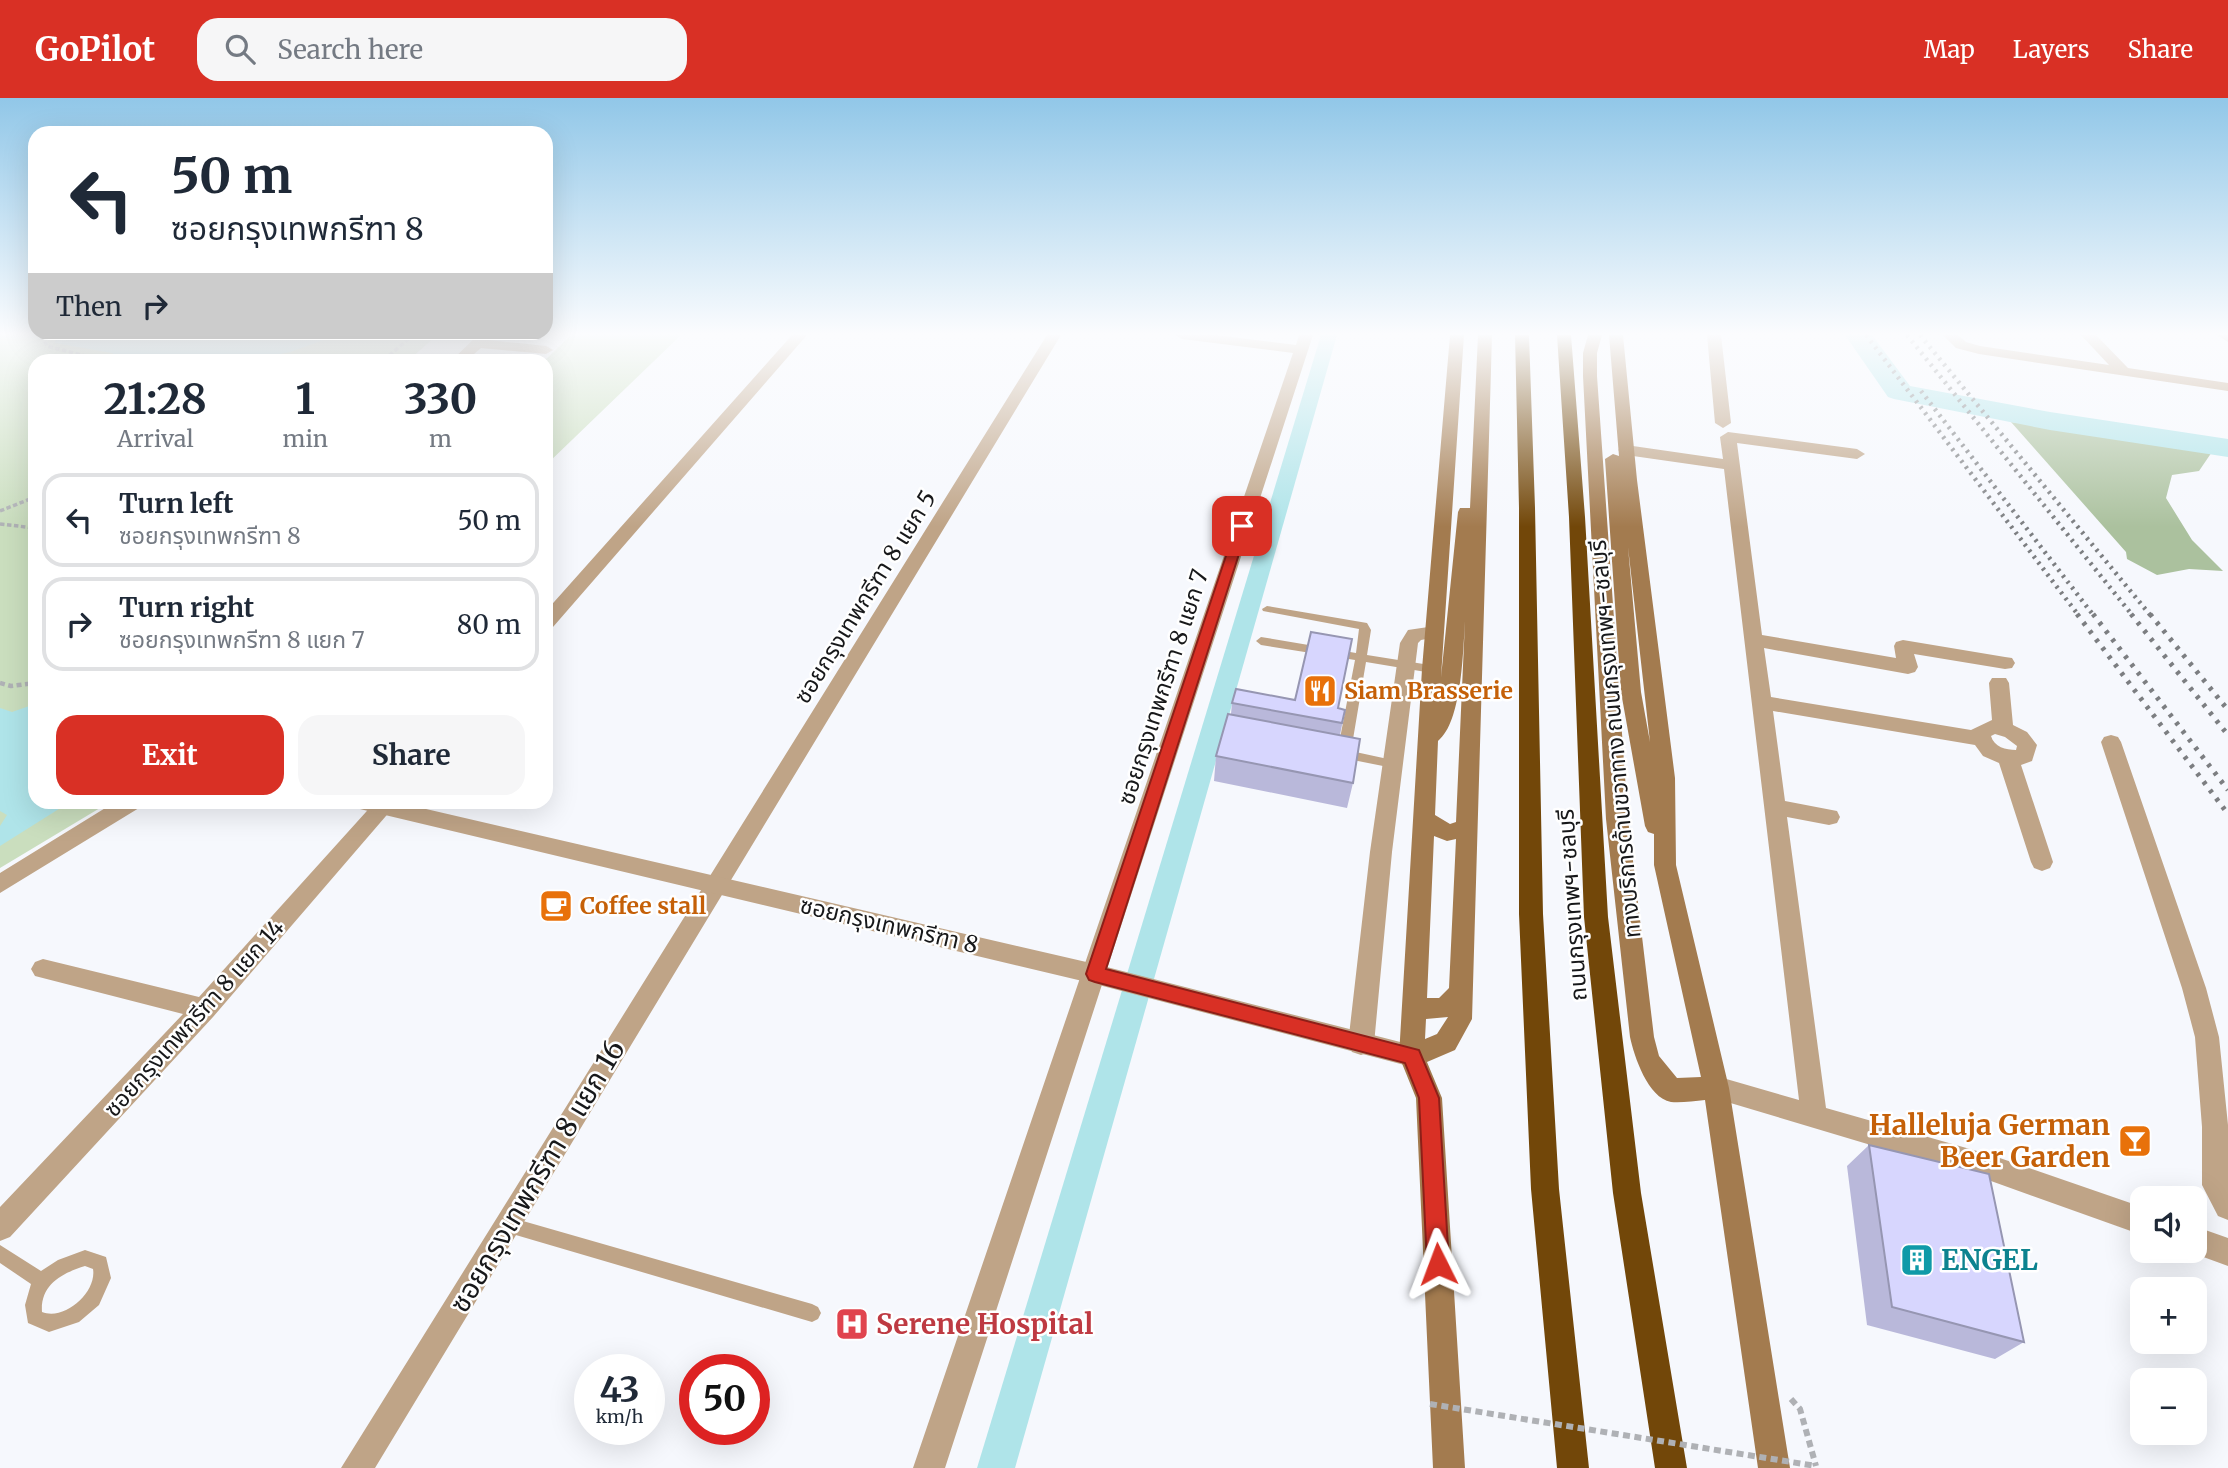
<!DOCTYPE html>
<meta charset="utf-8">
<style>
:root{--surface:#fff;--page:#f6f6f7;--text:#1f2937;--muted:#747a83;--line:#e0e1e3;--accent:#d93025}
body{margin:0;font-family:Merriweather,"Noto Sans Thai",serif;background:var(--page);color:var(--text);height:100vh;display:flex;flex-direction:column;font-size:26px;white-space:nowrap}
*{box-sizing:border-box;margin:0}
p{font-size:23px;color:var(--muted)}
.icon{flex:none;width:38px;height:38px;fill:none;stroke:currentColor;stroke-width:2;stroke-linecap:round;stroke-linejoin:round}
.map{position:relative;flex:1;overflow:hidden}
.details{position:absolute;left:28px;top:256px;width:525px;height:455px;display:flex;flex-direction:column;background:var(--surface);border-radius:21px;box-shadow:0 7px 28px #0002}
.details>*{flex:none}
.banner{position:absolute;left:28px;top:28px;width:525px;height:214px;border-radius:21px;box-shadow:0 7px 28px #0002;background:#fff;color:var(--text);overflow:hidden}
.buttons{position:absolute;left:2130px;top:1088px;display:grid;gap:14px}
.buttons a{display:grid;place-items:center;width:77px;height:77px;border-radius:14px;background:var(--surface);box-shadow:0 7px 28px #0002;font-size:35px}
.speed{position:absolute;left:574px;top:1256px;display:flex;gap:14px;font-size:35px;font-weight:700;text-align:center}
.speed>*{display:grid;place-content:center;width:91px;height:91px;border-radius:50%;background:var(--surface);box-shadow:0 7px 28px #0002;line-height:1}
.speed small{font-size:18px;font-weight:400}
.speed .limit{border:10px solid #d22;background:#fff;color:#111}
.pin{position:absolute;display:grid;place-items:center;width:60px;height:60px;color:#fff;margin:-30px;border-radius:14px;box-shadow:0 4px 10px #0006}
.me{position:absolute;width:77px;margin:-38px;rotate:357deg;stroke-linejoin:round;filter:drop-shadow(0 0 5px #0008)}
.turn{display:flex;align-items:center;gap:24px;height:147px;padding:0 28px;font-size:32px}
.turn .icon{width:91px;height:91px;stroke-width:2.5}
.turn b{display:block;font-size:49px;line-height:60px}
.then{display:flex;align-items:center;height:66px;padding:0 28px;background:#0003;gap:14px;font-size:26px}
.eta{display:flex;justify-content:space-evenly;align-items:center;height:119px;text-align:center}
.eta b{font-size:42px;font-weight:700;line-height:49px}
.primary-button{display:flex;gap:14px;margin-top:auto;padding:14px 28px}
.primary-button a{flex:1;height:80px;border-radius:21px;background:var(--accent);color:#fff;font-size:28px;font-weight:700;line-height:80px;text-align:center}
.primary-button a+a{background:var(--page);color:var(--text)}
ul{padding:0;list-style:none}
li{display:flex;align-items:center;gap:21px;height:94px;margin:0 14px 10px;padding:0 14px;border:4px solid var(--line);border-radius:21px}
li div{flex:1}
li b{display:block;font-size:26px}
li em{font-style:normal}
header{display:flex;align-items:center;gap:42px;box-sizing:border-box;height:98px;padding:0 35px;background:var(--accent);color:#fff}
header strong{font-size:33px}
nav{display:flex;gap:38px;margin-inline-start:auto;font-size:24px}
.search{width:490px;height:63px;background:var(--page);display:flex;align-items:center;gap:18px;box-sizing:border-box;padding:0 24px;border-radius:21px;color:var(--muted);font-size:26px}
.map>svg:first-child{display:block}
</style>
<header>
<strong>GoPilot</strong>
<div class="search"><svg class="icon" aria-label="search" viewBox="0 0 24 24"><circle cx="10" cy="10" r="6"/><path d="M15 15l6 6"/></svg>Search here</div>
<nav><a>Map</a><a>Layers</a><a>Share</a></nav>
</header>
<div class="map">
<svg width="2228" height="1370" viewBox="0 0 2228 1370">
<rect width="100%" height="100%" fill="#f6f8fd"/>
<!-- green -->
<path fill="#cadebe" d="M 0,237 L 437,237 L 409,262 L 35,262 L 35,704 L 110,704 L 0,770 Z
M 571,237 L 681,237 L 546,367 L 545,262 Z"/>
<!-- forest -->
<path fill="#abc19e" d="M 2011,324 L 2216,348 L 2199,373 L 2172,377 L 2166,400 L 2192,442 L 2223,473 L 2189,471 L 2157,477 L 2127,461 L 2126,454 Z"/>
<!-- water -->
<path fill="#afe4e9" d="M 56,237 L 338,237 L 290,254 L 253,262 L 120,262 L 112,255 L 55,245 Z
M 35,606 L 35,704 L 70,704 L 0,748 L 0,728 L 7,717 L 0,713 L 0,610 L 12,614 Z"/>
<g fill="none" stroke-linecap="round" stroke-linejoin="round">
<!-- canal -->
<path fill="#afe4e9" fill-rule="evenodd" d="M 1321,237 L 1337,237 L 1015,1370 L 977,1370 Z"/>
<!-- river -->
<path fill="#afe4e9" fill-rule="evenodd" d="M 1845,237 L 1872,237 L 1910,288 L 2050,314 L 2228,341 L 2228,359 L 2050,332 L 1894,301 L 1888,299 Z"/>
<!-- path-far2 -->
<path stroke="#afb1b5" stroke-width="3.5" stroke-dasharray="4.5 2.5" stroke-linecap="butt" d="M 41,237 L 47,248 L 101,262
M 384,262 L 413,237
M 0,413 L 35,399
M 0,426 L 35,430"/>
<!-- path-far1 -->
<path stroke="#afb1b5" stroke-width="4.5" stroke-dasharray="5 3.5" stroke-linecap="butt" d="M 0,585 L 11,588 L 35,585"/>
<!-- path -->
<path stroke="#afb1b5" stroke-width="6" stroke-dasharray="7 4.5" stroke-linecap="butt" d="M 1791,1301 L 1800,1311 L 1816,1368"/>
<!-- service -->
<path fill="#bfa487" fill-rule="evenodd" d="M 1267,508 L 1367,525 L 1371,532 L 1367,557 L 1436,568 L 1438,571 L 1436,574 L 1432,575 L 1366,564 L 1351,653 L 1397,663 L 1399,666 L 1397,669 L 1393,670 L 1343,660 L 1337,656 L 1355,562 L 1261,547 L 1256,543 L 1261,539 L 1356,555 L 1359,531 L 1263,513 L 1262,511 Z
M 509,1119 L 812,1206 L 818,1209 L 821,1215 L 818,1221 L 812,1224 L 509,1135 L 503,1133 L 501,1127 L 503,1121 Z
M 0,1147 L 41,1173 L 58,1162 L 85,1152 L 106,1159 L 111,1180 L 99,1207 L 79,1224 L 49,1234 L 28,1225 L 25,1207 L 31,1186 L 0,1165 ZM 85,1168 L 93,1171 C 97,1194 65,1223 42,1214 C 40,1187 62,1175 85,1168 Z"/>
<!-- minor -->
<path fill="#bfa487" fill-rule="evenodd" d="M 478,237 L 493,237 L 489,242 L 546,248 L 553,252 L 546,256 L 481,250 L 467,262 L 452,262 Z
M 792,237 L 807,237 L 553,529 L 546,531 L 546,513 Z
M 1047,237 L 1061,237 L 375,1370 L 341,1370 Z
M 1175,237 L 1216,237 L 1296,247 L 1299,237 L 1313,237 L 945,1370 L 913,1370 L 1293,255 L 1182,241 Z
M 1707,237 L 1721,237 L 1731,325 L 1723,330 L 1715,325 Z
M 1943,237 L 1958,237 L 1966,244 L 1980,248 L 2109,267 L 2081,237 L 2096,237 L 2128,270 L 2228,285 L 2228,293 L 1979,256 L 1956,250 Z
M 2217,237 L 2228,237 L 2228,244 Z
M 1728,334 L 1857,351 L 1865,356 L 1857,361 L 1737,345 L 1762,537 L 1896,560 L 1894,548 L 1896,544 L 1903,542 L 2005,559 L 2012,560 L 2015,565 L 2012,570 L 2005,571 L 1914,556 L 1918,569 L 1915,574 L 1908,576 L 1764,550 L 1771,599 L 1971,632 L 1992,622 L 1989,585 L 1992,580 L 2006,580 L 2009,585 L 2013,627 L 2027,634 L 2037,647 L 2032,663 L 2021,667 L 2053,764 L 2050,770 L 2042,773 L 2034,770 L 2031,764 L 1999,665 L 1983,658 L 1975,647 L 1773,613 L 1785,703 L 1837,713 L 1840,719 L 1837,725 L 1829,727 L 1787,719 L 1826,1010 L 1991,1057 L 2142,1109 L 2142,1137 L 1991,1083 L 1707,998 L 1703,990 L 1707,982 L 1716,978 L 1799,1002 L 1724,371 L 1626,357 L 1618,352 L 1626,347 L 1723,361 L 1720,339 ZM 1995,636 L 2005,639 L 2017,648 L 2016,652 C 2006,652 1994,649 1991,638 Z
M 1435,528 L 1442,530 L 1444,534 L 1442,538 L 1421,542 L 1418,545 L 1392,754 L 1374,946 L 1370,954 L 1361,957 L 1352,954 L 1348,946 L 1370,754 L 1400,545 L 1408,532 Z
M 2111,637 L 2118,639 L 2121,644 L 2206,890 L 2219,939 L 2228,1027 L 2228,1122 L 2218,1118 L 2202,1087 L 2202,1029 L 2195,939 L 2182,890 L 2101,644 L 2104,639 Z
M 375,704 L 398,704 L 213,919 L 10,1139 L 0,1143 L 0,1109 L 183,916 L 35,878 L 31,871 L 35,864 L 43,861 L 199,899 Z
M 2194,1128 L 2228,1140 L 2228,1168 L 2187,1153 L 2194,1153 Z"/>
<!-- tertiary -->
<path fill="#bfa487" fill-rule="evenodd" d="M 115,704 L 142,704 L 139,710 L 0,795 L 0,775 Z
M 354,704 L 396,704 L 1095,866 L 1412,947 L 1421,950 L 1425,958 L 1421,966 L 1412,969 L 1095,886 L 364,712 L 356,710 Z"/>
<!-- secondary -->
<path fill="#a37b4f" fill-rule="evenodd" d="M 1450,237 L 1464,237 L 1441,579 L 1458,414 L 1460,410 L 1470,410 L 1478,237 L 1492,237 L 1472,921 L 1455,952 L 1427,964 L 1442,1000 L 1465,1370 L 1433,1370 L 1416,1000 L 1399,958 L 1422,571 ZM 1465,523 L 1456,724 L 1450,726 L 1435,717 L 1438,643 C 1462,624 1463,553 1465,523 ZM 1434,738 L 1447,743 L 1456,741 L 1449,890 L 1439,900 L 1427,900 ZM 1448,919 L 1437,936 L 1425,941 L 1426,921 Z
M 1588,237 L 1602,237 L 1597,255 L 1597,278 L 1628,721 L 1654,939 L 1659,958 L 1677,980 L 1701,979 L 1654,767 L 1654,736 L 1648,734 L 1645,728 L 1621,594 L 1605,361 L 1613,356 L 1619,358 L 1609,237 L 1623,237 L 1637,382 L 1675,680 L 1676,767 L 1729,990 L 1790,1370 L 1758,1370 L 1705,1002 C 1694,1003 1681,1005 1671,1004 C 1648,1000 1634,958 1630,939 L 1606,721 L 1583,278 L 1583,255 ZM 1628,449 L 1650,644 L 1641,594 Z"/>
<!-- motorway -->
<path fill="#724709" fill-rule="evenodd" d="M 1515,237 L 1529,237 L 1535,410 L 1543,816 L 1559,1091 L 1589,1370 L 1557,1370 L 1531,1091 L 1519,816 L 1519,410 Z
M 1557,237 L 1571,237 L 1585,419 L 1608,819 L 1641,1095 L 1687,1370 L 1655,1370 L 1613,1095 L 1584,819 L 1569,419 Z"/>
<!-- rail-far1 -->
<path stroke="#7c7e81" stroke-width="4.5" stroke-dasharray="2.5 5" stroke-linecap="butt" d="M 1866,237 L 2079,518
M 1907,237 L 2133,518
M 1920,237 L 2151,518
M 1921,293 L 2094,518"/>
<!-- rail -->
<path stroke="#7c7e81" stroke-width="5" stroke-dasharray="3.5 7" stroke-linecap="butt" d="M 2077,516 L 2228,716
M 2093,516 L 2228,692
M 2131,516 L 2228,637
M 2150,516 L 2228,612"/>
<!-- path-bridge -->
<path stroke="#afb1b5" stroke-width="6" stroke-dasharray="7 4.5" stroke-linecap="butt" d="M 1430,1306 L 1816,1368"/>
</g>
<!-- wall -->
<path fill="#b9b8da" d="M 1232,605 L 1345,612 L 1340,637 L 1353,685 L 1347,710 L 1214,683 L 1216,658 L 1231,616 Z
M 1869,1047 L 2024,1244 L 1995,1261 L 1867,1227 L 1847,1068 Z"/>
<!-- building -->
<path fill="#d7d6fe" stroke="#9696b2" stroke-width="2" d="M 1311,534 L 1352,541 L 1338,610 L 1345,612 L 1342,625 L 1232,605 L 1236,591 L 1295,602 Z
M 1228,616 L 1360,641 L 1353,685 L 1216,658 Z
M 1869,1047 L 1989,1076 L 2024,1244 L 1892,1209 Z"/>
<!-- sky -->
<linearGradient id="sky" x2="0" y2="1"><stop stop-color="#91c7e8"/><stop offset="0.55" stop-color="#fbfcfe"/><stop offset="1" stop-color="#fbfcfe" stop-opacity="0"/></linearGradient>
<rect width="2228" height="429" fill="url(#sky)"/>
<!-- route -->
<path fill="#d93025" stroke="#8d1f18" stroke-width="2" d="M 1242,424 L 1248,428 L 1106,871 L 1419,952 L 1439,1000 L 1449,1166 L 1446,1173 L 1438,1176 L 1430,1173 L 1427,1166 L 1419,1000 L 1405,965 L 1095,884 L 1089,882 L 1086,876 L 1236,428 Z"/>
<!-- icons -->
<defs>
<symbol id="restaurant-square" viewBox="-11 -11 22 22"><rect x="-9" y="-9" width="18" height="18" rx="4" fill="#e8710a" stroke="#fff"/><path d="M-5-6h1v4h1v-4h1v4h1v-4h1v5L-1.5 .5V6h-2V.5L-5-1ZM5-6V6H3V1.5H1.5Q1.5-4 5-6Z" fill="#fff"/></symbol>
<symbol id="cafe-square" viewBox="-11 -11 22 22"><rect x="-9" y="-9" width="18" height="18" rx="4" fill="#e8710a" stroke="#fff"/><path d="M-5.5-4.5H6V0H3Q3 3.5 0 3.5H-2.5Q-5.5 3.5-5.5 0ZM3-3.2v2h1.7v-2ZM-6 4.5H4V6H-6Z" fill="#fff"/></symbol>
<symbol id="bar-square" viewBox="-11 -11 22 22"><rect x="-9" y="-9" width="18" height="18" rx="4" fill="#e8710a" stroke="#fff"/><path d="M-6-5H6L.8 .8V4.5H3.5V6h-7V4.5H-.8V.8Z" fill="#fff"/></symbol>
<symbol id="building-square" viewBox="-11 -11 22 22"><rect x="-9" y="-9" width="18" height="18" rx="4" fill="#0f9aa8" stroke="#fff"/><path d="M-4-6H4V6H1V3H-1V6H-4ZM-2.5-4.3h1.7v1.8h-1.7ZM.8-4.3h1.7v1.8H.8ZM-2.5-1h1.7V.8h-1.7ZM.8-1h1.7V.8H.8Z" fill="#fff"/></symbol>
<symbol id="hospital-square" viewBox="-11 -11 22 22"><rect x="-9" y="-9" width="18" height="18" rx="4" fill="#e0444e" stroke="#fff"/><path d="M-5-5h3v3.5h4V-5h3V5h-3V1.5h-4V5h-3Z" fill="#fff"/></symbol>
</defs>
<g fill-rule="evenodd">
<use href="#restaurant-square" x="1301" y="574" width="38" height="38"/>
<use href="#cafe-square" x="537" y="789" width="38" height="38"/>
<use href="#bar-square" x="2116" y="1024" width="38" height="38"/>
<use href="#building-square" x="1898" y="1143" width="38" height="38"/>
<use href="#hospital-square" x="833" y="1207" width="38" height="38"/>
</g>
<g text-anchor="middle" stroke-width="5" stroke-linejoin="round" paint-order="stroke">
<!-- street labels -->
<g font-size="23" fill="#17181a" stroke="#fff">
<text transform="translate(865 499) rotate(-58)" y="8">ซอยกรุงเทพกรีฑา 8 แยก 5</text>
<text transform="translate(1163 589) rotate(-72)" y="8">ซอยกรุงเทพกรีฑา 8 แยก 7</text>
<text transform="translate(1615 641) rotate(-95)" y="8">ทางบริการด้านขวาทาง ถนนกรุงเทพฯ-ชลบุรี</text>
<text transform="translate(1572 807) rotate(-94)" y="8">ถนนกรุงเทพฯ-ชลบุรี</text>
<text transform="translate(889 827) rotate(13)" y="8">ซอยกรุงเทพกรีฑา 8</text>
<text transform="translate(194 920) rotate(-48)" y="8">ซอยกรุงเทพกรีฑา 8 แยก 14</text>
</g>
<!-- food labels -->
<g font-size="23" font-weight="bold" fill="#c56008" stroke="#fff" text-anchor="start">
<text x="1344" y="601">Siam Brasserie</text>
<text x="580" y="816">Coffee stall</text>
</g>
<!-- near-food labels -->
<g font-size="28" font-weight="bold" fill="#c56008" stroke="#fff" text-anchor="end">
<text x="2110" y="1037">Halleluja German<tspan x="2110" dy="32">Beer Garden</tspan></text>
</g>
<!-- near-street labels -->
<g font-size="28" fill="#17181a" stroke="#fff">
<text transform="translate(537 1078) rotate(-59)" y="10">ซอยกรุงเทพกรีฑา 8 แยก 16</text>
</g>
<!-- near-culture labels -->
<g font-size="28" font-weight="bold" fill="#0d838f" stroke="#fff" text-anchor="start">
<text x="1941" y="1172">ENGEL</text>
</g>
<!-- near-health labels -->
<g font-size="28" font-weight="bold" fill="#be3a42" stroke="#fff" text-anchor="start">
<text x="876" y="1236">Serene Hospital</text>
</g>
</g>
</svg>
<div class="buttons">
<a><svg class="icon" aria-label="sound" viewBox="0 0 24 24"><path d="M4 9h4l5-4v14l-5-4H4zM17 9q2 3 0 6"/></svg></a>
<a>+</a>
<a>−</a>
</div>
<div class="speed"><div>43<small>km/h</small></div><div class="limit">50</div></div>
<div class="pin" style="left:1242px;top:428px;background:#d93025"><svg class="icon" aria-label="arrive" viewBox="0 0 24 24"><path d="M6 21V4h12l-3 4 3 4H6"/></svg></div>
<svg class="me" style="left:1438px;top:1166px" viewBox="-20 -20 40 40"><path d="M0-17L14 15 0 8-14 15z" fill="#d93025" stroke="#fff" stroke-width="4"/></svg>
<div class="banner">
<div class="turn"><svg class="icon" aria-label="left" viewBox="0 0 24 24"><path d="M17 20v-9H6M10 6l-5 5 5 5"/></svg><div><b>50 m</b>ซอยกรุงเทพกรีฑา 8</div></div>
<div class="then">Then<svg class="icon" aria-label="right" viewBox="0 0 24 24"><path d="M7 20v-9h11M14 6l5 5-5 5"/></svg></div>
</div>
<section class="details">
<div class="eta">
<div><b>21:28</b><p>Arrival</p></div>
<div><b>1</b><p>min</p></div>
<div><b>330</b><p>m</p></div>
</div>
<ul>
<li><svg class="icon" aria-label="left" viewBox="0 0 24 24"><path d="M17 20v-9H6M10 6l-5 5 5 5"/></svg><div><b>Turn left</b><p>ซอยกรุงเทพกรีฑา 8</p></div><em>50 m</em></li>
<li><svg class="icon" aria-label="right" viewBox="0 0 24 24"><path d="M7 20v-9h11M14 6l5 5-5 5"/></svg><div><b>Turn right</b><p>ซอยกรุงเทพกรีฑา 8 แยก 7</p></div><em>80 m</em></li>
</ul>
<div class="primary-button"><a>Exit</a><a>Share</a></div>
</section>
</div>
